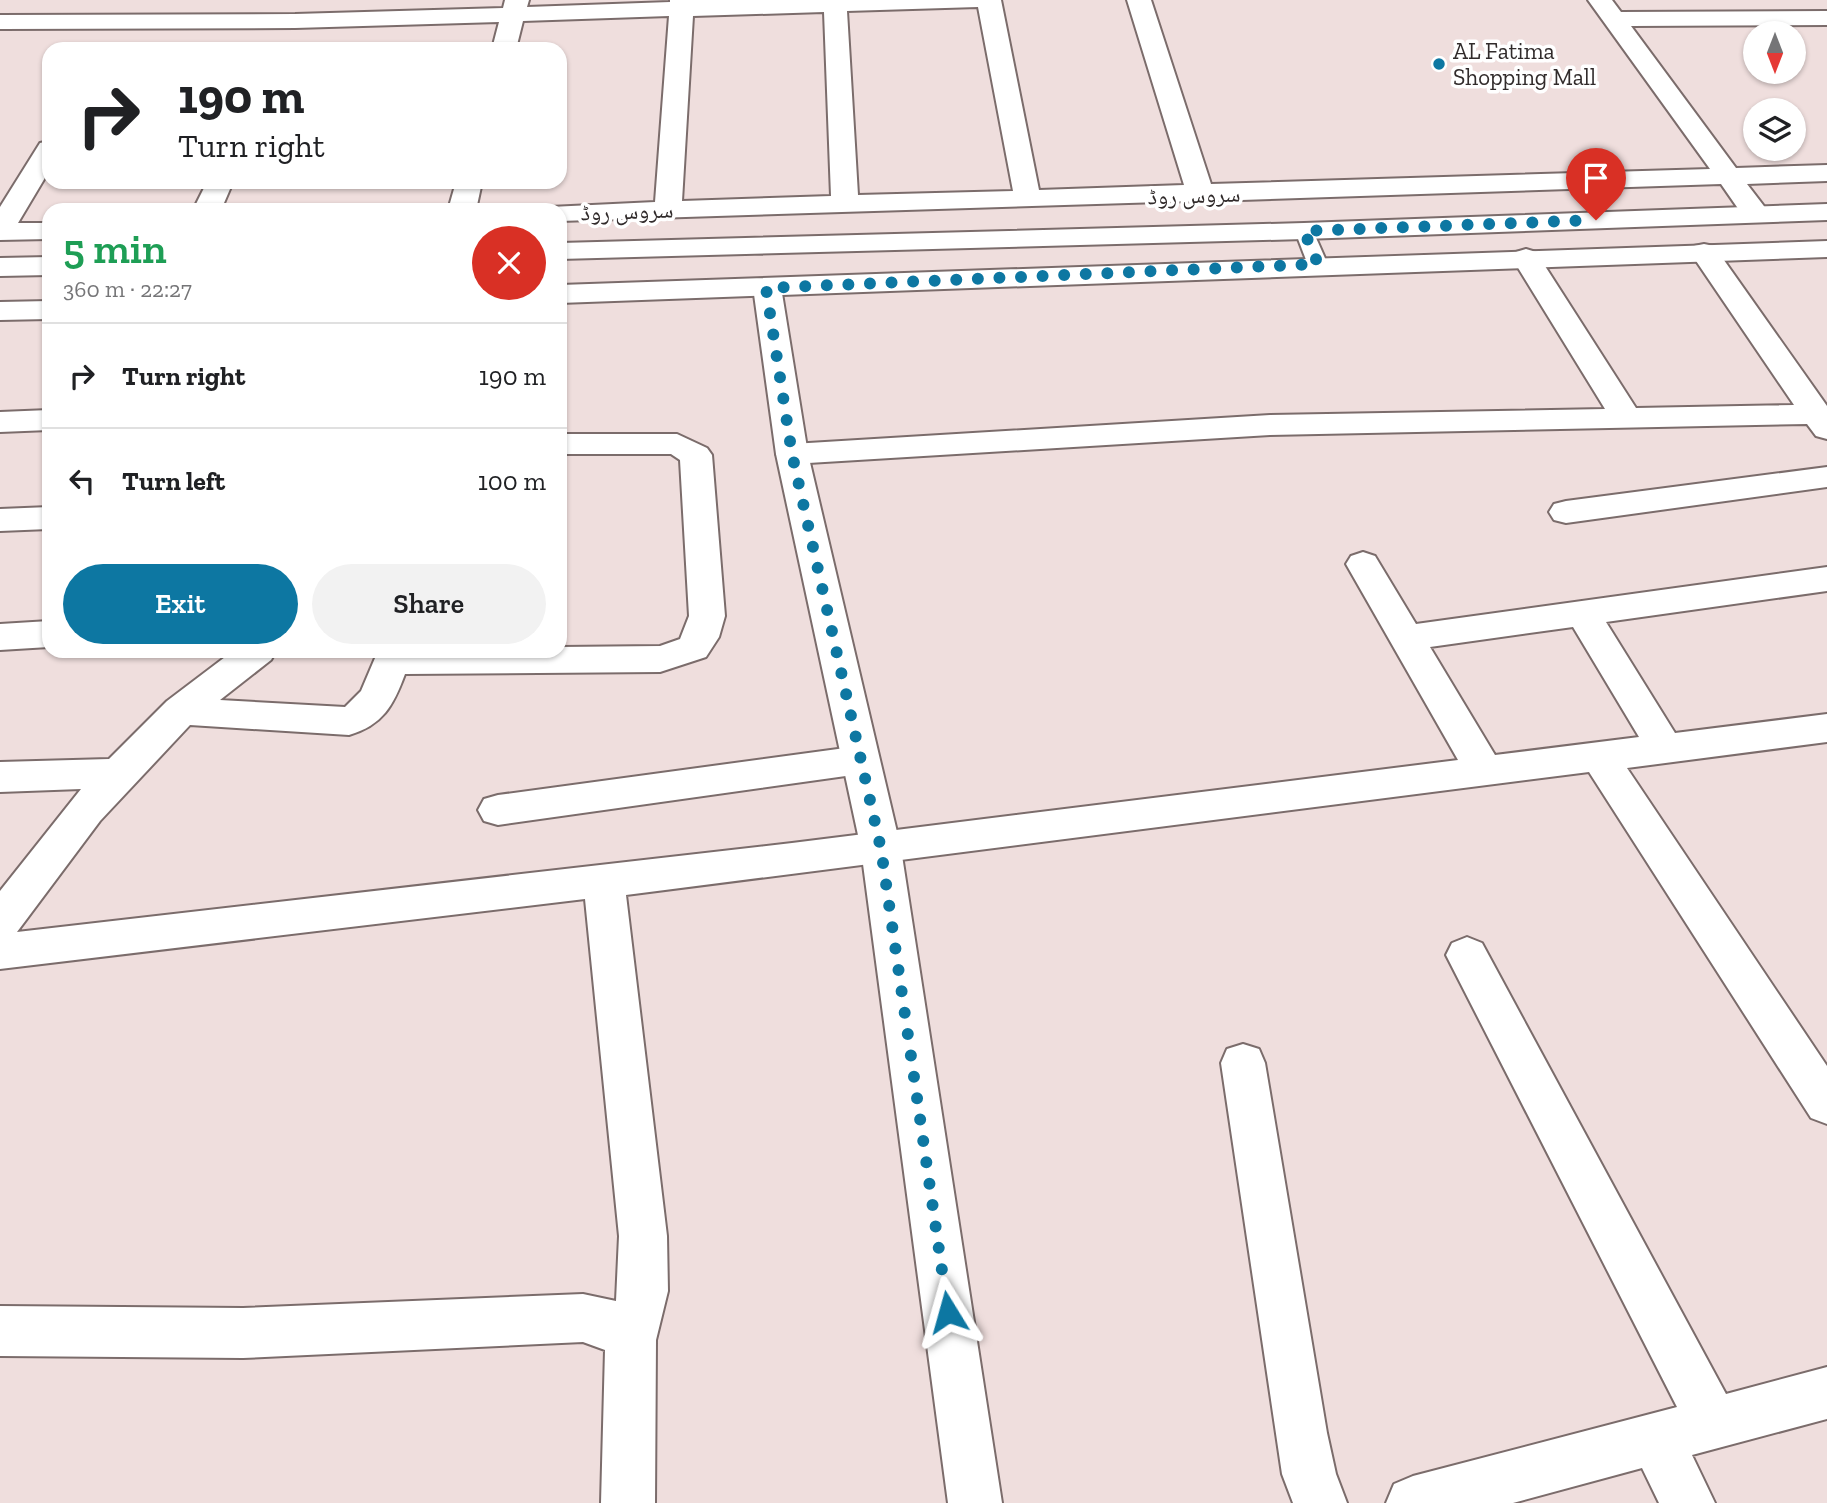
<!DOCTYPE html>
<meta charset="utf-8">
<style>
:root{--surface:#fff;--page:#f2f2f2;--text:#202124;--muted:#757577;--line:#e0e0e0;--accent:#0d77a2}
body{margin:0;font-family:"Zilla Slab","Noto Naskh Arabic",serif;background:var(--page);color:var(--text);height:100vh;display:flex;flex-direction:column;font-size:26px;white-space:nowrap}
*{box-sizing:border-box;margin:0}
p{font-size:23px;color:var(--muted)}
.icon{flex:none;width:38px;height:38px;fill:none;stroke:currentColor;stroke-width:2;stroke-linecap:round;stroke-linejoin:round}
.map{position:relative;flex:1;overflow:hidden}
.panel{position:absolute;left:42px;top:203px;width:525px;height:455px;display:flex;flex-direction:column;background:var(--surface);border-radius:21px;box-shadow:0 2px 5px #0004}
.panel>*{flex:none}
.hud{position:absolute;left:42px;top:42px;width:525px;height:147px;border-radius:21px;box-shadow:0 2px 5px #0004;background:#fff;color:var(--text);overflow:hidden}
.needle{width:46px;rotate:180deg}
.buttons{position:absolute;left:1743px;top:21px;display:grid;gap:14px}
.buttons a{display:grid;place-items:center;width:63px;height:63px;border-radius:50%;background:var(--surface);box-shadow:0 2px 5px #0004;font-size:35px}
.pin{position:absolute;display:grid;place-items:center;width:60px;height:60px;color:#fff;margin:-72px -30px;border-radius:50% 50% 50% 0;rotate:-45deg;box-shadow:0 0 7px #0007}
.pin .icon{rotate:45deg}
.me{position:absolute;width:77px;margin:-38px;rotate:352deg;stroke-linejoin:round;filter:drop-shadow(0 0 5px #0008)}
.turn{display:flex;align-items:center;gap:24px;height:147px;padding:0 21px;font-size:32px}
.turn .icon{width:91px;height:91px;stroke-width:2.5}
.turn b{display:block;font-size:49px;line-height:60px}
.round{display:grid;place-items:center;flex:none;width:74px;height:74px;border-radius:37px;background:var(--page)}
.head{display:flex;align-items:center;justify-content:space-between;height:119px;padding:0 21px}
h1{font-size:42px;font-weight:600;line-height:52px;color:#1e9e55}
.action{display:flex;gap:14px;margin-top:auto;padding:14px 21px}
.action a{flex:1;height:80px;border-radius:42px;background:var(--accent);color:#fff;font-size:28px;font-weight:600;line-height:80px;text-align:center}
.action a+a{background:var(--page);color:var(--text)}
ul{padding:0;list-style:none}
li{display:flex;align-items:center;gap:21px;height:105px;padding:0 21px;border-top:2px solid var(--line)}
li div{flex:1}
li b{display:block;font-size:26px}
li em{font-style:normal}
.map>svg:first-child{display:block}
</style>
<div class="map">
<svg width="1827" height="1503" viewBox="0 0 1827 1503">
<rect width="100%" height="100%" fill="#efdedd"/>
<g fill="none" stroke-linecap="round" stroke-linejoin="round">
<defs>
<path id="lane" d="M 1304,225 L 1313,231 L 1328,265 L 1325,269 L 1311,269 L 1308,265 L 1295,231 Z"/>
<path id="street" d="M 505,0 L 529,0 L 527,7 L 670,2 L 670,0 L 1001,0 L 1039,190 L 1184,185 L 1127,0 L 1151,0 L 1211,184 L 1710,169 L 1588,0 L 1612,0 L 1621,12 L 1827,11 L 1827,25 L 1631,26 L 1736,168 L 1827,165 L 1827,181 L 1747,184 L 1770,214 L 1766,220 L 1756,222 L 1746,220 L 1721,184 L 1211,201 L 1201,203 L 1193,201 L 560,221 L 560,210 L 548,210 L 550,207 L 655,202 L 669,16 L 523,21 L 516,49 L 492,49 L 499,22 L 295,28 L 0,29 L 0,15 L 295,14 L 503,8 ZM 978,7 L 1013,191 L 858,195 L 847,11 ZM 824,12 L 831,196 L 682,201 L 693,16 Z
M 49,141 L 49,171 L 18,223 L 49,223 L 49,239 L 0,240 L 0,207 L 40,143 Z
M 207,182 L 233,182 L 221,210 L 193,210 Z
M 456,182 L 482,182 L 476,210 L 448,210 Z
M 1704,244 L 1714,246 L 1827,406 L 1827,439 L 1816,436 L 1807,424 L 1270,435 L 792,464 L 781,461 L 776,454 L 781,447 L 792,444 L 1270,415 L 1605,409 L 1512,258 L 1516,252 L 1526,249 L 1536,252 L 1636,408 L 1794,405 L 1690,252 L 1694,246 Z
M 49,410 L 49,430 L 0,432 L 0,412 Z
M 560,434 L 677,434 L 707,448 L 712,455 L 725,616 L 719,637 L 706,657 L 660,672 L 405,674 C 393,706 383,725 349,735 L 190,725 L 100,821 L 17,932 L 792,843 L 1458,760 L 1346,564 L 1351,556 L 1363,552 L 1375,556 L 1416,624 L 1827,567 L 1827,591 L 1606,622 L 1675,733 L 1827,714 L 1827,742 L 1627,768 L 1827,1066 L 1827,1124 L 1811,1118 L 1589,772 L 626,895 L 667,1236 L 668,1291 L 656,1340 L 655,1503 L 601,1503 L 605,1350 L 583,1342 L 243,1358 L 0,1356 L 0,1306 L 243,1308 L 583,1294 L 616,1301 L 619,1236 L 585,899 L 0,969 L 0,891 L 81,789 L 0,792 L 0,762 L 109,759 L 167,701 L 233,651 L 276,651 L 271,660 L 220,700 L 345,707 L 361,691 L 378,651 L 560,651 L 560,647 L 660,646 L 680,639 L 689,616 L 680,460 L 671,454 L 560,454 ZM 1573,627 L 1639,737 L 1495,755 L 1430,647 Z
M 1827,467 L 1827,487 L 1566,523 L 1554,520 L 1549,512 L 1554,504 L 1566,501 Z
M 49,507 L 49,529 L 0,531 L 0,509 Z
M 49,621 L 49,647 L 0,650 L 0,624 Z
M 860,746 L 874,750 L 879,760 L 874,770 L 860,774 L 498,825 L 484,821 L 478,810 L 484,799 L 498,795 Z
M 1467,937 L 1482,943 L 1726,1394 L 1827,1367 L 1827,1419 L 1692,1455 L 1715,1503 L 1659,1503 L 1642,1468 L 1513,1503 L 1386,1503 L 1394,1484 L 1413,1476 L 1677,1407 L 1446,955 L 1452,943 Z
M 1243,1044 L 1259,1049 L 1265,1063 L 1327,1433 L 1336,1474 L 1347,1503 L 1293,1503 L 1282,1474 L 1221,1063 L 1227,1049 Z"/>
<path id="secondary" d="M 767,278 L 777,281 L 781,287 L 808,454 L 901,849 L 1002,1503 L 948,1503 L 861,849 L 776,454 L 753,287 L 757,281 Z"/>
<path id="primary" d="M 1827,204 L 1827,220 L 1304,239 L 560,259 L 560,243 L 1304,223 Z
M 1827,241 L 1827,257 L 560,303 L 560,285 Z
M 49,257 L 49,275 L 0,276 L 0,258 Z
M 49,301 L 49,319 L 0,320 L 0,302 Z"/>
</defs>
<!-- lane casing -->
<use href="#lane" stroke="#7b6c6b" stroke-width="4"/>
<!-- street casing -->
<use href="#street" stroke="#7b6c6b" stroke-width="4"/>
<!-- secondary casing -->
<use href="#secondary" stroke="#7b6c6b" stroke-width="4"/>
<!-- primary casing -->
<use href="#primary" stroke="#7b6c6b" stroke-width="4"/>
<!-- lane -->
<use href="#lane" fill="#fff" fill-rule="evenodd"/>
<!-- street -->
<use href="#street" fill="#fff" fill-rule="evenodd"/>
<!-- secondary -->
<use href="#secondary" fill="#fff" fill-rule="evenodd"/>
<!-- primary -->
<use href="#primary" fill="#fff" fill-rule="evenodd"/>
</g>
<g fill="none" stroke-linecap="round" stroke-linejoin="round">
<!-- route -->
<path stroke="#0d77a2" stroke-width="12" stroke-dasharray="0 21.6" d="M 948,1312 L 881,849 L 792,454 L 766,288 L 1318,264 L 1304,231 L 1596,220"/>
</g>
<!-- markers -->
<circle fill="#0d77a2" stroke="#fff" stroke-width="2.5" cx="1439" cy="64" r="7"/>
<g text-anchor="middle" stroke-width="7" stroke-linejoin="round" paint-order="stroke">
<!-- far-poi labels -->
<g font-size="23" fill="#312b2b" stroke="#fff" text-anchor="start">
<text x="1453" y="59">AL Fatima<tspan x="1453" dy="26">Shopping Mall</tspan></text>
</g>
<!-- far-street labels -->
<g font-size="23" fill="#312b2b" stroke="#fff">
<text transform="translate(1194 195) rotate(-2)" y="8">سروس روڈ</text>
<text transform="translate(627 211) rotate(-2)" y="8">سروس روڈ</text>
</g>
</g>
</svg>
<div class="buttons">
<a><svg class="needle" viewBox="-14 -14 28 28"><path d="M0-13l5 13h-10z" fill="#e53935"/><path d="M0 13l5-13h-10z" fill="#757577"/></svg></a>
<a><svg class="icon" aria-label="layers" viewBox="0 0 24 24"><path d="M12 4l9 5-9 5-9-5zM3 14l9 5 9-5"/></svg></a>
</div>
<div class="pin" style="left:1596px;top:220px;background:#d93025"><svg class="icon" aria-label="arrive" viewBox="0 0 24 24"><path d="M6 21V4h12l-3 4 3 4H6"/></svg></div>
<svg class="me" style="left:948px;top:1312px" viewBox="-20 -20 40 40"><path d="M0-17L14 15 0 8-14 15z" fill="#0d77a2" stroke="#fff" stroke-width="4"/></svg>
<div class="hud">
<div class="turn"><svg class="icon" aria-label="right" viewBox="0 0 24 24"><path d="M7 20v-9h11M14 6l5 5-5 5"/></svg><div><b>190 m</b>Turn right</div></div>
</div>
<section class="panel">
<div class="head"><div><h1>5 min</h1><p>360 m · 22:27</p></div><a class="round" style="background:#d93025;color:#fff"><svg class="icon" aria-label="close" viewBox="0 0 24 24"><path d="M6 6l12 12M18 6L6 18"/></svg></a></div>
<ul>
<li><svg class="icon" aria-label="right" viewBox="0 0 24 24"><path d="M7 20v-9h11M14 6l5 5-5 5"/></svg><div><b>Turn right</b></div><em>190 m</em></li>
<li><svg class="icon" aria-label="left" viewBox="0 0 24 24"><path d="M17 20v-9H6M10 6l-5 5 5 5"/></svg><div><b>Turn left</b></div><em>100 m</em></li>
</ul>
<div class="action"><a>Exit</a><a>Share</a></div>
</section>
</div>
